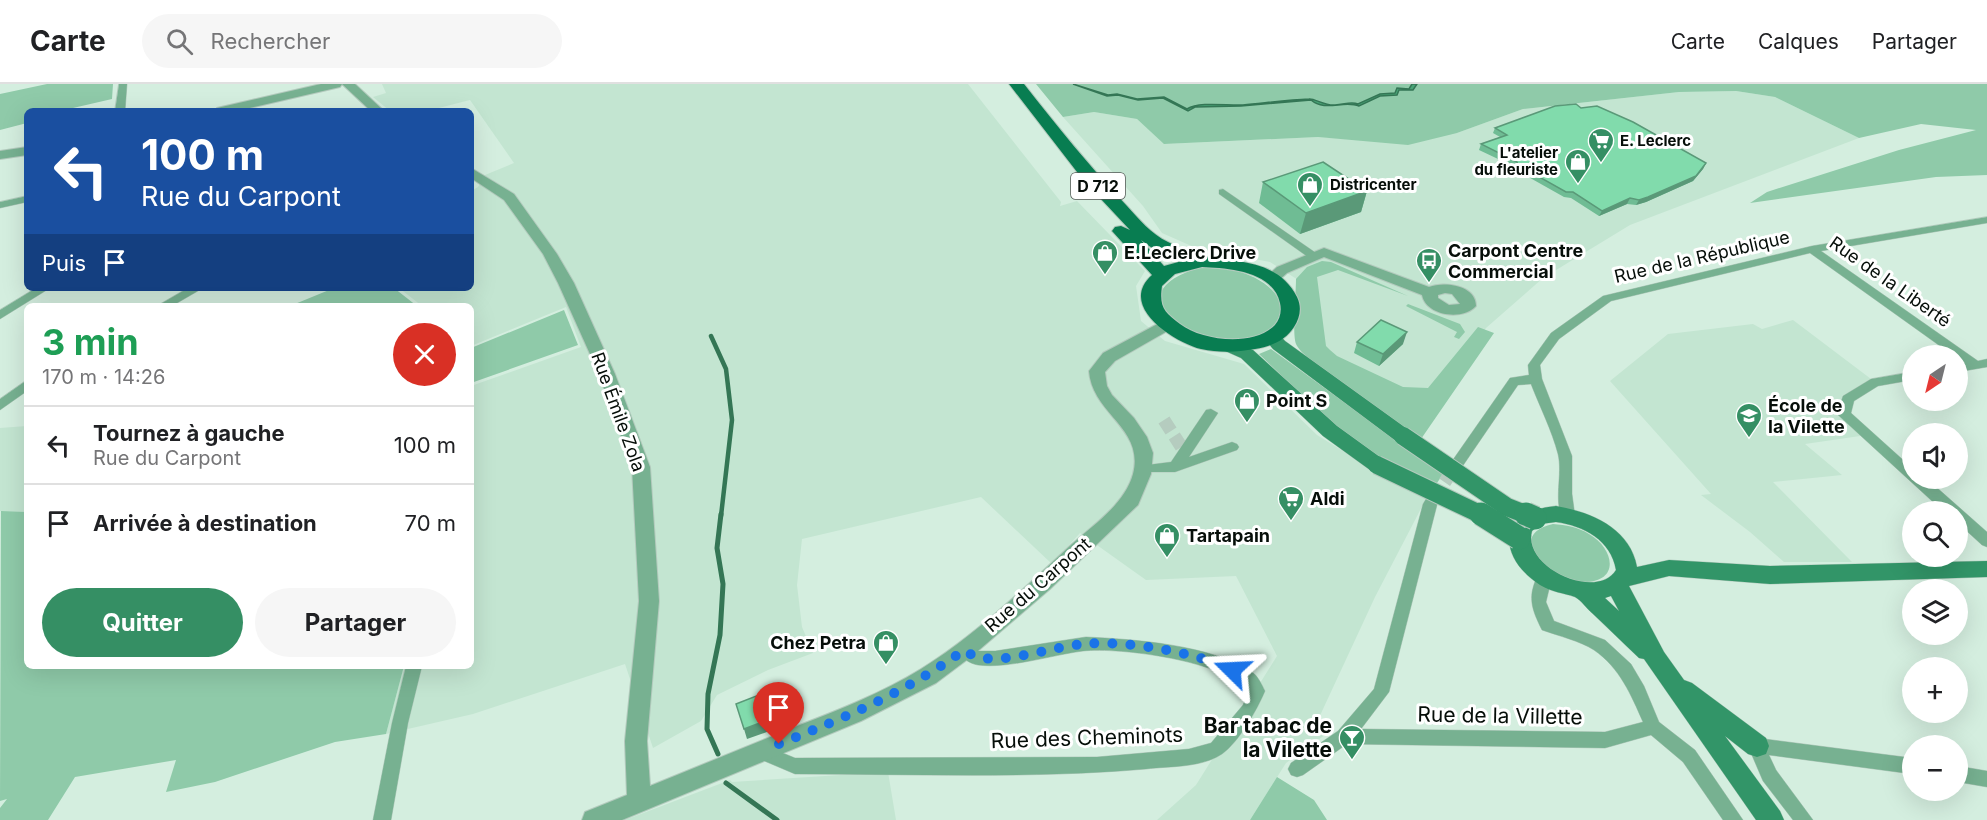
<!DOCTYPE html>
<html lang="fr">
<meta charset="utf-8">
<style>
:root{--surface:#fff;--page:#f6f6f6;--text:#202124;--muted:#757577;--line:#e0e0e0;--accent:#358f64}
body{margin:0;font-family:Inter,sans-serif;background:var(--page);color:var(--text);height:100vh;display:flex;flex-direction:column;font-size:22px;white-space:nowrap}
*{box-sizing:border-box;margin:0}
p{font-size:20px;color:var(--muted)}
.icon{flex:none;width:33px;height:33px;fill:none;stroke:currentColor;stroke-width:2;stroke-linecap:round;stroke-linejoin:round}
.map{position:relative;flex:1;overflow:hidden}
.panel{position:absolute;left:24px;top:219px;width:450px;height:366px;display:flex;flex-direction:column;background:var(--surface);border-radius:9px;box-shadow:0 6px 24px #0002}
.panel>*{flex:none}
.top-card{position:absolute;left:24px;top:24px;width:450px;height:183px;border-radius:9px;box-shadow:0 6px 24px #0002;background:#1a4fa0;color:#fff;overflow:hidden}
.needle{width:39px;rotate:215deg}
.fabs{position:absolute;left:1902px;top:261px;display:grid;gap:12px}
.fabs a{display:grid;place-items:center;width:66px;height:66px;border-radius:50%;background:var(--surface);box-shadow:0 6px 24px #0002;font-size:30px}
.pin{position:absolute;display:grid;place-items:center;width:51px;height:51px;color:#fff;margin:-62px -26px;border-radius:50% 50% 50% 0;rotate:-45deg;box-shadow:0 0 6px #0007}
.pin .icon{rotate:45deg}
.me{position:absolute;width:66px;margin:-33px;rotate:291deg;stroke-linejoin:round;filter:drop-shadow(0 0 4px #0008)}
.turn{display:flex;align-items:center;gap:21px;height:126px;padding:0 18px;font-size:27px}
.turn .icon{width:78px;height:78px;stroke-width:2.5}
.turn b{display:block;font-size:42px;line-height:51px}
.then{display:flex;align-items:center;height:57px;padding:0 18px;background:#0003;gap:12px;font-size:22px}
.round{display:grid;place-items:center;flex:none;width:63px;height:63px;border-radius:32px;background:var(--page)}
.head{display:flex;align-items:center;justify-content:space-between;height:102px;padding:0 18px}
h1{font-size:36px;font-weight:700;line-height:45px;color:#1e9e55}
.action{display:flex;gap:12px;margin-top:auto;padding:12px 18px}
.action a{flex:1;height:69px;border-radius:36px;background:var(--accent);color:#fff;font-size:24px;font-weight:700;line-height:69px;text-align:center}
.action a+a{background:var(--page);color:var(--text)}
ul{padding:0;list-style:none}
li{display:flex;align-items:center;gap:18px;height:78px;padding:0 18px;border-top:2px solid var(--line)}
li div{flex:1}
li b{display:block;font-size:22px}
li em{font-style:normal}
header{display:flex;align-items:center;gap:36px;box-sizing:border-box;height:84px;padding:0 30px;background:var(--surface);border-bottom:2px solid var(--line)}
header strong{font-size:28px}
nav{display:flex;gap:33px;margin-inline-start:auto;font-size:21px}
.search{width:420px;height:54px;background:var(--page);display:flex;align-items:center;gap:15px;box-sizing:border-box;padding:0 21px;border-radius:33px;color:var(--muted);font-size:22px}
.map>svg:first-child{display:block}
</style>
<header>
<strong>Carte</strong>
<div class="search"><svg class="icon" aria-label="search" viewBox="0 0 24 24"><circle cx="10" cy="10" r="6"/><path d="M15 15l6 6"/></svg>Rechercher</div>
<nav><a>Carte</a><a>Calques</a><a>Partager</a></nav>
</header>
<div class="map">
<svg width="1987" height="736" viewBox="0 0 1987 736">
<rect width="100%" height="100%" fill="#d4eedf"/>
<!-- built -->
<path fill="#c3e5d1" d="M 382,0 L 968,0 L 1061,118 L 1060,122 L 1077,117 L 1145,187 L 1136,202 L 1141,237 L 1165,257 L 1244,280 L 1317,351 L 1387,394 L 1427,413 L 1375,513 L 1317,638 L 1329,648 L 1286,679 L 1250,736 L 1157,736 L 1196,701 L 1277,572 L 1236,492 L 1146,496 L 1080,449 L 1052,480 L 981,413 L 802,455 L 797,501 L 802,543 L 813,569 L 768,586 L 717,611 L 701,637 L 653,664 L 625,580 L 473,630 L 386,650 L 404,582 L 471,582 L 471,330 L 474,328 L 471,302 L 581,263 L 566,223 L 471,262 L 471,222 L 422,222 L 399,204 L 471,204 L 471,107 L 478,103 L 485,91 L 514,79 L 470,16 L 427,27 L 390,27 L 373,13 L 386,9 Z
M 1736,7 L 1775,13 L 1859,54 L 1630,141 L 1543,194 L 1486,244 L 1418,337 L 1318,268 L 1306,201 L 1270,178 L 1196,164 L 1162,149 L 1143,122 L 1063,33 L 1094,28 L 1137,35 L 1165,60 L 1318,53 L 1351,55 L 1457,49 L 1523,25 L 1679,8 Z
M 1793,236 L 1875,298 L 1848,315 L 1844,330 L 1867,351 L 1805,360 L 1842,391 L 1773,398 L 1852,478 L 1784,478 L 1750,448 L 1701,411 L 1711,410 L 1610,297 L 1668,250 L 1753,240 L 1762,245 Z
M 27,342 L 27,428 L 0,427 L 0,344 Z
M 888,688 L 896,736 L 625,736 L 730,696 L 732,698 Z"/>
<!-- green -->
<path fill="#8fcaa9" d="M 47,0 L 113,0 L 112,15 L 60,27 L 27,27 L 27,39 L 0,46 L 0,10 Z
M 1036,0 L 1987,0 L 1987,91 L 1936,93 L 1750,119 L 1767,108 L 1899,66 L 1976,46 L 1921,40 L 1859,54 L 1775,13 L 1736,7 L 1679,8 L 1523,25 L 1457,49 L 1408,61 L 1318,53 L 1164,60 L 1137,35 L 1094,28 L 1063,33 Z
M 1322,177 L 1331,178 L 1408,212 L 1338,186 L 1317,193 L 1326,262 L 1330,266 L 1337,272 L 1403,303 L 1428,304 L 1478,243 L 1494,249 L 1421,355 C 1400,340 1303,278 1296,260 C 1292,250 1296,209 1296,195 L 1307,183 Z
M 1200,184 C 1213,184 1225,184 1237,187 C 1257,192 1292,211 1277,237 C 1258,270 1191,255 1169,232 C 1143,206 1179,189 1200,184 Z
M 334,204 L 394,204 L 417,222 L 290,222 Z
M 1408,220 L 1460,240 L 1465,248 L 1459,255 L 1454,253 L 1457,248 L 1406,222 Z
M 564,226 L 578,261 L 471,299 L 471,264 Z
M 1271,265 L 1443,390 L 1435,402 C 1409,391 1384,378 1362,363 C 1324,337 1292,301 1259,270 Z
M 1,427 L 27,428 L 27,582 L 404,582 L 386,650 L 335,658 L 215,698 L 166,708 L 176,676 L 75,693 L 48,736 L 0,736 L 0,724 L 7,715 L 0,717 Z
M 1553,440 C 1566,441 1578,443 1589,450 C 1614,464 1621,498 1584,498 C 1554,498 1501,452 1553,440 Z
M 1277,693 L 1314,716 L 1327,736 L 1250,736 Z"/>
<!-- water -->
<path fill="#48a376" stroke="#347655" stroke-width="1.5" d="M 1073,0 L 1108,11 L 1117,10 L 1137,15 L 1164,13 L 1187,25 C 1200,17 1228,22 1243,21 C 1265,19 1287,16 1309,15 C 1314,14 1325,22 1335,21 C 1344,21 1350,17 1358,20 L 1380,10 L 1395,9 L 1397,4 L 1409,5 L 1412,0 L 1417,0 L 1413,6 L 1399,6 L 1397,11 L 1380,12 L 1359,22 C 1344,16 1325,28 1311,16 L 1241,22 L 1195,23 L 1188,27 L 1163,14 L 1138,16 L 1118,11 L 1107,12 Z"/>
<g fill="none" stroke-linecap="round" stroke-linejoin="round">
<!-- stream-far1 -->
<path stroke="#347655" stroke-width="4.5" d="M 711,252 L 726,285 L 732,336 L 721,432"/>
<!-- stream -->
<path stroke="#347655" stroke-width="5" d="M 718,670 L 707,645 L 708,610 L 720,551 L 723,500 L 717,464 L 721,430
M 726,699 L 777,736"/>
<!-- minor-tunnel -->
<path stroke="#b5ccbf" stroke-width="13" stroke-dasharray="13 6" stroke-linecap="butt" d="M 1164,336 L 1184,367
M 1434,414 L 1457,380"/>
<defs>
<path id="minor" d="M 119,0 L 127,0 L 125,27 L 115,27 Z
M 1223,105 L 1316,169 L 1316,173 L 1308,173 L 1219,110 L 1219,106 Z
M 27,112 L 27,118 L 0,124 L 0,118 Z
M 1987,133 L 1987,139 L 1821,167 L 1978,277 L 1987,275 L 1987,283 L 1958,288 L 1958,280 L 1965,279 L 1958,272 L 1954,272 L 1810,169 L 1611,217 L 1559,255 L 1540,281 L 1542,295 L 1572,372 L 1572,410 L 1575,432 L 1573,436 L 1563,436 C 1553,416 1563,391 1558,370 C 1552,347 1540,323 1531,300 L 1518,301 L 1462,383 L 1452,383 L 1450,380 L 1510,294 L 1529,291 L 1528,281 L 1551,249 L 1603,212 L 1812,162 Z
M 36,204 L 50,204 L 0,235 L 0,226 Z
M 188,204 L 203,204 L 172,222 L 157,222 Z
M 1912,288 L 1912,296 L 1878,302 L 1854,317 L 1851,329 L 1912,384 L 1912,394 L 1926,394 L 1987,448 L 1987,463 L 1982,461 L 1958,439 L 1958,428 L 1944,428 L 1837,330 L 1843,312 L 1871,295 Z
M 27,296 L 27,307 L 0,326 L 0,315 Z
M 1211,325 L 1218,329 L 1189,373 L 1232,358 L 1237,360 L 1239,363 L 1237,366 L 1175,388 L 1139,388 L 1137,385 L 1139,382 L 1171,378 L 1206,326 Z
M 1434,409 L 1439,410 L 1441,414 L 1437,421 L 1389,608 L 1361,645 L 1605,648 L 1643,638 C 1631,611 1620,584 1594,566 C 1580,557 1559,552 1542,546 C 1531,524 1527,512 1539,489 L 1544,487 L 1549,489 L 1552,493 L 1546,518 L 1554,537 L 1605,556 L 1631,580 L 1644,602 L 1659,638 L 1695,666 L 1743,736 L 1723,736 L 1683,678 L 1651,651 L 1605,664 L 1347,660 L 1303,691 L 1297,693 L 1291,691 L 1288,685 L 1291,679 L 1338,647 L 1374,605 L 1423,420 L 1429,410 Z
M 1086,553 C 1133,555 1212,561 1252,588 C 1258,592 1262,601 1265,607 C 1257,626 1239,658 1222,670 C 1201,684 1170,682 1146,685 C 1030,695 912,690 795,690 L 755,673 L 752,668 L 755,663 L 761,660 L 795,674 L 1097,673 L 1189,665 L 1211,659 L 1243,621 L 1248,608 C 1228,577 1119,563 1083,567 C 1052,571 1008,585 978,581 C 970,580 960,573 956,566 L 958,561 L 964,559 L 979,567 L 995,567 Z
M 406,582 L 422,582 L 408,639 L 391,736 L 373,736 L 392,639 Z
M 1757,654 L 1912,674 L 1912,690 L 1769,671 L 1776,686 L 1813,736 L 1793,736 L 1763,697 L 1748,662 L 1751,657 Z
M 1958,682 L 1987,687 L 1987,703 L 1958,698 Z"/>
<path id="tertiary" d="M 321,0 L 342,0 L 340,3 L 237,27 L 215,27 L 217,24 Z
M 342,0 L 355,0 L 384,27 L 371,27 Z
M 27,63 L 27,71 L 0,75 L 0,67 Z
M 471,84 L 514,110 L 557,170 L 574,199 L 615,290 L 650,383 L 659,517 L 647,657 L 650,702 C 699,682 748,662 797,642 C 839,626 882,609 921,585 C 973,553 1026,503 1071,461 C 1093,441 1125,420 1133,390 C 1145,344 1092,330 1089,287 L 1103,269 L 1165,236 L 1171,237 L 1173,241 L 1171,245 L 1115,277 L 1105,288 L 1107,302 L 1112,311 L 1134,334 L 1147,353 L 1153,369 L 1151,390 L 1138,421 L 1050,505 L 972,572 L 936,599 L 861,637 L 622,736 L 582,736 L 585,728 L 627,711 L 625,657 L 639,517 L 632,383 L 599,290 L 558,199 L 543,170 L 504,116 L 471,94 Z
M 1324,164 L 1429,203 C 1444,197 1476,201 1476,222 C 1463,237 1426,232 1422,211 L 1324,173 L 1287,189 L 1277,198 L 1267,198 L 1264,195 L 1277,183 ZM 1445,209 L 1452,210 L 1460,220 L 1449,221 L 1438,214 L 1438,211 Z"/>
<path id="secondary" d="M 1272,247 L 1278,249 L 1285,257 L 1410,347 L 1413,352 L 1410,357 L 1403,359 L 1396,357 L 1273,265 L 1263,253 L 1266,249 Z
M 1229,256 L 1253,266 L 1337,342 L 1384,376 L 1387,381 L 1384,386 L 1377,388 L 1370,386 L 1323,352 L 1241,274 L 1223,266 L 1220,262 L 1223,258 Z
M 1556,422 C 1591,428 1630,444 1637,483 L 1669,476 L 1770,482 L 1987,477 L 1987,493 L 1770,500 L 1669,492 L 1629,502 L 1664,568 L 1684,596 L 1692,599 L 1766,654 L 1769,662 L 1766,670 L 1757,673 L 1748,670 L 1725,652 L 1780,727 L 1784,736 L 1756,736 L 1644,575 L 1639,574 C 1623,559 1608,544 1592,529 C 1587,525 1581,516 1575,513 C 1564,509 1551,508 1540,501 C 1496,472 1498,427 1556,422 ZM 1556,438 C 1584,442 1611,456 1616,486 C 1597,517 1522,484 1532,447 L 1541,440 ZM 1611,512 L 1619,527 L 1605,514 Z"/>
<path id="primary" d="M 1009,0 L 1024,0 C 1057,42 1090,83 1127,122 C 1139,135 1151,150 1168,158 C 1179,163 1190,169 1202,171 C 1237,179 1278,175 1297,213 C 1302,223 1300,234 1294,243 C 1285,257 1271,262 1255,265 C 1237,268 1220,269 1201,265 C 1174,258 1117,222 1152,191 L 1112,147 L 1115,143 L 1121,142 L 1130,146 L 1084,97 ZM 1141,156 L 1152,164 L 1182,177 L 1164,182 ZM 1202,183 C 1228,184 1273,187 1280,219 C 1282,227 1280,235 1275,241 C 1254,263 1202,257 1180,240 C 1164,228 1159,223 1162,202 L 1175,190 Z"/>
</defs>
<!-- minor casing -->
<use href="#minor" stroke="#b3cabd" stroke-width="1"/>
<!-- tertiary casing -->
<use href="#tertiary" stroke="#b3cabd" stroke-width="2"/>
<!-- secondary casing -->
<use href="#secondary" stroke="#b3cabd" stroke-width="1"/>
<!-- primary casing -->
<use href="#primary" stroke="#b3cabd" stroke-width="2"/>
<!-- minor -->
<use href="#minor" fill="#77b191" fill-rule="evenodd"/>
<!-- tertiary -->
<use href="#tertiary" fill="#77b191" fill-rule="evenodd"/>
<!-- secondary -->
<use href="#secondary" fill="#329568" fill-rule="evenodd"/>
<!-- primary -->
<use href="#primary" fill="#087d51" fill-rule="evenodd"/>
<defs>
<path id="secondary-bridge-far1" d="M 1403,352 L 1507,423 L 1530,432
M 1377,381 L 1484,432"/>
<path id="secondary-bridge" d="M 1481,430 L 1519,454
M 1526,430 L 1535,434"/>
</defs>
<!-- secondary-bridge-far1 casing -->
<use href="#secondary-bridge-far1" stroke="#b3cabd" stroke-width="20" stroke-linecap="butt"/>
<!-- secondary-bridge casing -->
<use href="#secondary-bridge" stroke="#b3cabd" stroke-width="25" stroke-linecap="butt"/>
<!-- secondary-bridge-far1 -->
<use href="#secondary-bridge-far1" stroke="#329568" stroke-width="18"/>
<!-- secondary-bridge -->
<use href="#secondary-bridge" stroke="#329568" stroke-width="23"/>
</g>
<!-- wall -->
<path fill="#6fbc94" d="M 1581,24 L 1706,79 L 1703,85 L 1693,97 L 1646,118 L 1636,121 L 1627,120 L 1599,132 L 1571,114 L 1564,113 L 1516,86 L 1515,83 L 1479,66 L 1481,60 L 1500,53 L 1493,49 L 1495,44 Z
M 1263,98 L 1367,107 L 1361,128 L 1300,150 L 1259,119 Z
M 1357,258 L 1403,260 L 1379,282 L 1354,269 Z"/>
<!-- shaded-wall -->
<path fill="#5a9978" d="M 1706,79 L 1703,85 L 1693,97 L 1646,118 L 1636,121 L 1639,116 Z
M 1367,107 L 1361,128 L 1300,150 L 1306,129 Z
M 1630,114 L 1627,120 L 1599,132 L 1602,127 Z
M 1407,248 L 1403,260 L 1379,282 L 1383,270 Z
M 778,632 L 781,643 L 747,655 L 744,645 Z"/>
<!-- building -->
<path fill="#81dbac" stroke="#5a9978" stroke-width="1.5" d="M 1576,20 L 1581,24 L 1597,22 L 1633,38 L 1706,79 L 1696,92 L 1648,113 L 1639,116 L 1630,114 L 1602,127 L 1573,108 L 1566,108 L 1518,81 L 1517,78 L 1481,60 L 1507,51 L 1495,44 L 1555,22 Z
M 1323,78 L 1367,107 L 1306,129 L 1263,98 Z
M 1381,236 L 1407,248 L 1383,270 L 1357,258 Z
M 769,607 L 778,632 L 744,645 L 736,620 Z"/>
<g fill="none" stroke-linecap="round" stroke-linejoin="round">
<!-- route -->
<path stroke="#1a73e8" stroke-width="10" stroke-dasharray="0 18" d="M 779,660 C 846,633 905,609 964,566 C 969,569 974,573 980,574 C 1014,578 1051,563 1084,560 C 1125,556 1196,568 1232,586"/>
</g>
<!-- icons -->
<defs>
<symbol id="supermarket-pin" viewBox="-11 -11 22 30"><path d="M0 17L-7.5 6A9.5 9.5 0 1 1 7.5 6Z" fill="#358f64" stroke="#fff"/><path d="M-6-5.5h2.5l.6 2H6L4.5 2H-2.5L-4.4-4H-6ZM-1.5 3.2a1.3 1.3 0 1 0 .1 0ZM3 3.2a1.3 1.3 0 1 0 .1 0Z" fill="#fff"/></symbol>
<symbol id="shop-pin" viewBox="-11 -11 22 30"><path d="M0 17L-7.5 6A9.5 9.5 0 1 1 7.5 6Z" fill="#358f64" stroke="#fff"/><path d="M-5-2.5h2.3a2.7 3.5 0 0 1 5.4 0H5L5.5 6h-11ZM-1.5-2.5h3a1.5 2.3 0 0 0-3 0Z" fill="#fff"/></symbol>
<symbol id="bus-pin" viewBox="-11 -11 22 30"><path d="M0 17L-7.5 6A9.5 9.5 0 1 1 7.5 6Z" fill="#358f64" stroke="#fff"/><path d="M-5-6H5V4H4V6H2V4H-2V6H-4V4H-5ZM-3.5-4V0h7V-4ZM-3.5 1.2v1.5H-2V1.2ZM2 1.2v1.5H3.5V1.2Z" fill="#fff"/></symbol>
<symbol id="school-pin" viewBox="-11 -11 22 30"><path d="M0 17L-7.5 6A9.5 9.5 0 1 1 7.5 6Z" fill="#358f64" stroke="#fff"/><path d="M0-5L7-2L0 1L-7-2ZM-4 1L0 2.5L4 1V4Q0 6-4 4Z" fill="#fff"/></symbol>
<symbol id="bar-pin" viewBox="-11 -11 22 30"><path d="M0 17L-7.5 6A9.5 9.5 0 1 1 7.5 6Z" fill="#358f64" stroke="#fff"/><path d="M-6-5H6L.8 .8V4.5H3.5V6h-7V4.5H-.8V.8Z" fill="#fff"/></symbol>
</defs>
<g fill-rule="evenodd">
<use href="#supermarket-pin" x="1586" y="42" width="30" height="40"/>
<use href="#shop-pin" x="1563" y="63" width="30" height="40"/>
<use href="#shop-pin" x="1295" y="86" width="30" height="40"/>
<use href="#shop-pin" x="1090" y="154" width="30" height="40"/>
<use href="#bus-pin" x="1414" y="162" width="30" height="40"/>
<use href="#shop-pin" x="1232" y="302" width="30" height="40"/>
<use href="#school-pin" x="1734" y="317" width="30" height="40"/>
<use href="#supermarket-pin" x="1276" y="400" width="30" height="40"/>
<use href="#shop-pin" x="1152" y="437" width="30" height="40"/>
<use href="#shop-pin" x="871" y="544" width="30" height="40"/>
<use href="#bar-pin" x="1337" y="639" width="30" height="40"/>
</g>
<g text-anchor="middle" stroke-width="6" stroke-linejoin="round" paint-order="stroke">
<!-- far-poi labels -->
<g font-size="15" font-weight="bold" fill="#060e09" stroke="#fff" text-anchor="start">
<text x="1620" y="62">E. Leclerc</text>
<text x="1558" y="74" text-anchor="end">L'atelier<tspan x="1558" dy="17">du fleuriste</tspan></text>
<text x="1330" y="106">Districenter</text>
</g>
<!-- shield labels -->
<rect fill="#fff" stroke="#515653" stroke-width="1.5" x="1071" y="89" width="54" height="26" rx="4.5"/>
<g font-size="16" font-weight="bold" fill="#060e09">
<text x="1098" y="108">D 712</text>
</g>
<!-- poi labels -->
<g font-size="18" font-weight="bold" fill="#060e09" stroke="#fff" text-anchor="start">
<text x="1448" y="173">Carpont Centre<tspan x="1448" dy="21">Commercial</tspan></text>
<text x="1124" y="175">E.Leclerc Drive</text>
<text x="1266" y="323">Point S</text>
<text x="1768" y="328">École de<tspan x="1768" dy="21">la Vilette</tspan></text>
<text x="1310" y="421">Aldi</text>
<text x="1186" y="458">Tartapain</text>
<text x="866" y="565" text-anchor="end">Chez Petra</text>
</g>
<!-- street labels -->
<g font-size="18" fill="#060e09" stroke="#fff">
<text transform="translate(1702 173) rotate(-13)" y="6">Rue de la République</text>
<text transform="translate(1890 198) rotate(35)" y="6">Rue de la Liberté</text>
<text transform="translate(618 328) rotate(70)" y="6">Rue Émile Zola</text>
<text transform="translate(1038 501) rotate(-41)" y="6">Rue du Carpont</text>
</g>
<!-- near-street labels -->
<g font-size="21" fill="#060e09" stroke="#fff">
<text transform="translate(1500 632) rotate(1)" y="7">Rue de la Villette</text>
<text transform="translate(1087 654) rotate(-2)" y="7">Rue des Cheminots</text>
</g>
<!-- near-poi labels -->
<g font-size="21" font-weight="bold" fill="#060e09" stroke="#fff" text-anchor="end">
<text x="1332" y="649">Bar tabac de<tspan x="1332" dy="24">la Vilette</tspan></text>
</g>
</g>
</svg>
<div class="fabs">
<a><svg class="needle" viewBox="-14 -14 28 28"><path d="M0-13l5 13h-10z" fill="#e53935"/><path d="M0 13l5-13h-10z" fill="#757577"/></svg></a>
<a><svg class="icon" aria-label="sound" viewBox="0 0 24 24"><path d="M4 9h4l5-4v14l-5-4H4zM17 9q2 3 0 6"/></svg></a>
<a><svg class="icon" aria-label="search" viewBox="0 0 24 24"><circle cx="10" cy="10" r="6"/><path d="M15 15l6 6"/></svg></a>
<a><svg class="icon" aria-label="layers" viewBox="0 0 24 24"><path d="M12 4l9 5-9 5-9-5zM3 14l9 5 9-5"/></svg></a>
<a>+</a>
<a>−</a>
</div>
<div class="pin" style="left:779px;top:660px;background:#d93025"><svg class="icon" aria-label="arrive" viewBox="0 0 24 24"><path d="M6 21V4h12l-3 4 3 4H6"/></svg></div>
<svg class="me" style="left:1232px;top:586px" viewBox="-20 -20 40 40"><path d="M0-17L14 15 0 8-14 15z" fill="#1a73e8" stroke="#fff" stroke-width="4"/></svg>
<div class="top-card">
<div class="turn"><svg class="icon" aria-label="left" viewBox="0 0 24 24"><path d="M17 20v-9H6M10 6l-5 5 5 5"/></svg><div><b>100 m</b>Rue du Carpont</div></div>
<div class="then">Puis<svg class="icon" aria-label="arrive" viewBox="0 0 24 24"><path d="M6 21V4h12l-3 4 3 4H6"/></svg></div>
</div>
<section class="panel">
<div class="head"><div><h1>3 min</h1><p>170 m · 14:26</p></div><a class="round" style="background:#d93025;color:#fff"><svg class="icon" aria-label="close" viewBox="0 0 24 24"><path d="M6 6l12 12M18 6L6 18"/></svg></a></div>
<ul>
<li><svg class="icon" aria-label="left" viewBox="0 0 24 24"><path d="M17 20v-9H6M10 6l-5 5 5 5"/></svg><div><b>Tournez à gauche</b><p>Rue du Carpont</p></div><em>100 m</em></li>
<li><svg class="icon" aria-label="arrive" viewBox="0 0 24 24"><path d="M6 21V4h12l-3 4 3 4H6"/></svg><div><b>Arrivée à destination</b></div><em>70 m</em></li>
</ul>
<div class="action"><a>Quitter</a><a>Partager</a></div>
</section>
</div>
